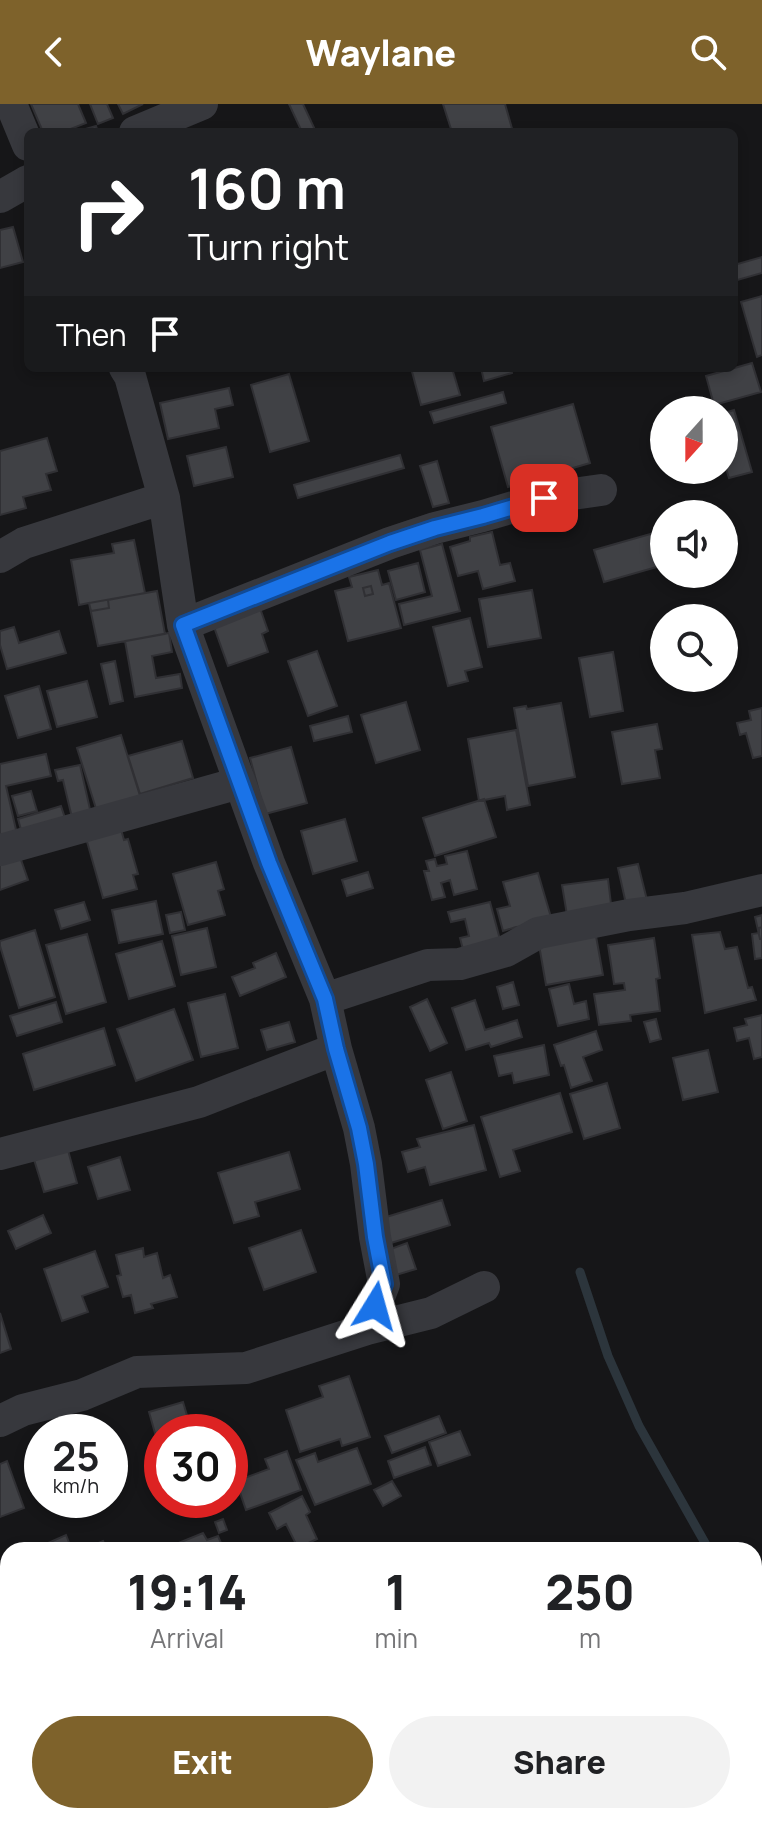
<!DOCTYPE html>
<style>
:root{--surface:#fff;--page:#f2f2f2;--text:#202124;--muted:#757577;--accent:#7e622b}
body{margin:0;font-family:Manrope,sans-serif;background:var(--page);color:var(--text);height:100vh;display:flex;flex-direction:column;font-size:30px;white-space:nowrap}
*{box-sizing:border-box;margin:0}
p{font-size:26px;color:var(--muted)}
.icon{flex:none;width:44px;height:44px;fill:none;stroke:currentColor;stroke-width:2;stroke-linecap:round;stroke-linejoin:round}
.map{position:relative;flex:1;overflow:hidden}
.details{position:absolute;left:0px;top:1438px;width:762px;height:282px;display:flex;flex-direction:column;background:var(--surface);border-radius:24px 24px 0 0;box-shadow:0 4px 12px #0003}
.details>*{flex:none}
.guide{position:absolute;left:24px;top:24px;width:714px;height:244px;border-radius:12px;box-shadow:0 4px 12px #0003;background:#202124;color:#fff;overflow:hidden}
.needle{width:52px;rotate:201deg}
.tools{position:absolute;left:650px;top:292px;display:grid;gap:16px}
.tools a{display:grid;place-items:center;width:88px;height:88px;border-radius:50%;background:var(--surface);box-shadow:0 4px 12px #0003;font-size:40px}
.speed{position:absolute;left:24px;top:1310px;display:flex;gap:16px;font-size:40px;font-weight:700;text-align:center}
.speed>*{display:grid;place-content:center;width:104px;height:104px;border-radius:50%;background:var(--surface);box-shadow:0 4px 12px #0003;line-height:1}
.speed small{font-size:20px;font-weight:400}
.speed .limit{border:12px solid #d22;background:#fff;color:#111}
.pin{position:absolute;display:grid;place-items:center;width:68px;height:68px;color:#fff;margin:-34px;border-radius:16px;box-shadow:0 4px 12px #0006}
.me{position:absolute;width:88px;margin:-44px;rotate:8deg;stroke-linejoin:round;filter:drop-shadow(0 0 6px #0008)}
.turn{display:flex;align-items:center;gap:28px;height:168px;padding:0 32px;font-size:36px}
.turn .icon{width:104px;height:104px;stroke-width:2.5}
.turn b{display:block;font-size:56px;line-height:68px}
.then{display:flex;align-items:center;height:76px;padding:0 32px;background:#0003;gap:16px;font-size:30px}
.eta{display:flex;justify-content:space-evenly;align-items:center;height:136px;text-align:center}
.eta b{font-size:48px;font-weight:800;line-height:56px}
.action{display:flex;gap:16px;margin-top:auto;padding:16px 32px}
.action a{flex:1;height:92px;border-radius:48px;background:var(--accent);color:#fff;font-size:32px;font-weight:800;line-height:92px;text-align:center}
.action a+a{background:var(--page);color:var(--text)}
header{display:flex;justify-content:space-between;align-items:center;height:104px;padding:0 32px;background:var(--accent);color:#fff;font-size:36px;font-weight:800}
.map>svg:first-child{display:block}
</style>
<header><svg class="icon" aria-label="back" viewBox="0 0 24 24"><path d="M15 5l-7 7 7 7"/></svg>Waylane<svg class="icon" aria-label="search" viewBox="0 0 24 24"><circle cx="10" cy="10" r="6"/><path d="M15 15l6 6"/></svg></header>
<div class="map">
<svg width="762" height="1719" viewBox="0 0 762 1719">
<rect width="100%" height="100%" fill="#161618"/>
<g fill="none" stroke-linecap="round" stroke-linejoin="round">
<!-- stream -->
<path stroke="#2c353c" stroke-width="9" d="M 580,1168 L 608,1252 L 639,1322 L 709,1446
M 754,1490 L 762,1497"/>
</g>
<!-- building -->
<path fill="#404145" stroke="#303034" stroke-width="2" d="M 31,0 L 78,0 L 86,19 L 63,28 L 43,28 Z
M 90,0 L 107,0 L 113,14 L 98,20 Z
M 118,0 L 143,0 L 123,10 Z
M 289,0 L 303,0 L 316,28 L 302,28 Z
M 443,0 L 505,0 L 513,28 L 452,28 Z
M 96,22 L 98,28 L 75,28 Z
M 13,123 L 23,158 L 0,164 L 0,126 Z
M 762,153 L 762,169 L 734,177 L 734,161 Z
M 762,192 L 762,251 L 757,253 L 741,198 Z
M 752,259 L 761,288 L 714,301 L 706,272 Z
M 411,264 L 452,264 L 460,291 L 421,301 Z
M 481,264 L 511,264 L 512,269 L 484,277 Z
M 289,270 L 309,337 L 270,348 L 251,281 Z
M 229,284 L 233,301 L 215,305 L 219,324 L 168,335 L 160,299 Z
M 503,288 L 506,299 L 434,319 L 430,308 Z
M 573,300 L 590,359 L 508,383 L 491,323 Z
M 734,306 L 752,368 L 729,374 L 724,358 L 724,309 Z
M 47,334 L 57,367 L 46,370 L 51,386 L 23,393 L 26,404 L 0,411 L 0,347 Z
M 226,343 L 233,373 L 194,382 L 187,352 Z
M 400,351 L 404,364 L 298,394 L 294,381 Z
M 437,357 L 449,399 L 433,403 L 420,362 Z
M 661,427 L 664,439 L 664,461 L 604,478 L 594,446 Z
M 492,428 L 500,461 L 510,459 L 515,477 L 483,485 L 478,467 L 458,472 L 450,443 L 470,437 L 470,433 Z
M 134,436 L 145,489 L 108,496 L 109,504 L 91,507 L 89,499 L 79,501 L 71,456 L 114,449 L 112,440 Z
M 442,440 L 460,507 L 404,521 L 399,500 L 432,492 L 420,446 Z
M 418,459 L 425,488 L 396,496 L 388,467 Z
M 378,466 L 382,481 L 389,479 L 401,524 L 348,537 L 335,487 L 352,483 L 349,473 Z
M 371,482 L 373,490 L 365,492 L 363,484 Z
M 532,486 L 541,534 L 488,543 L 479,495 Z
M 157,487 L 165,530 L 98,542 L 89,499 Z
M 260,504 L 268,527 L 262,530 L 268,548 L 228,562 L 213,520 Z
M 470,514 L 482,563 L 465,567 L 468,577 L 448,582 L 433,523 Z
M 14,523 L 19,539 L 59,527 L 66,549 L 7,565 L 0,541 L 0,527 Z
M 169,529 L 172,548 L 152,552 L 156,574 L 180,570 L 182,584 L 135,593 L 125,537 Z
M 317,547 L 337,602 L 308,612 L 288,557 Z
M 613,548 L 623,607 L 590,613 L 579,554 Z
M 115,557 L 123,597 L 110,600 L 101,560 Z
M 87,577 L 97,613 L 57,623 L 47,587 Z
M 39,582 L 51,625 L 18,634 L 5,592 Z
M 406,598 L 420,646 L 376,659 L 361,611 Z
M 561,599 L 575,673 L 528,682 L 514,604 L 526,602 L 527,605 Z
M 762,604 L 762,652 L 753,654 L 746,629 L 740,631 L 737,619 L 751,616 L 749,607 Z
M 348,612 L 352,628 L 314,637 L 310,622 Z
M 657,620 L 662,645 L 655,646 L 660,674 L 622,680 L 612,628 Z
M 516,626 L 530,701 L 507,706 L 505,692 L 479,697 L 468,635 Z
M 121,631 L 142,698 L 98,711 L 77,644 Z
M 182,637 L 193,674 L 140,690 L 128,652 Z
M 291,643 L 307,699 L 265,710 L 250,654 Z
M 46,650 L 51,672 L 6,682 L 17,730 L 0,734 L 0,660 Z
M 80,661 L 92,714 L 73,718 L 63,676 L 58,677 L 55,666 Z
M 31,687 L 37,707 L 18,712 L 12,692 Z
M 484,695 L 496,733 L 435,752 L 423,714 Z
M 61,702 L 67,720 L 23,733 L 18,715 Z
M 345,715 L 357,757 L 313,770 L 301,727 Z
M 119,718 L 124,736 L 128,735 L 138,770 L 133,771 L 137,785 L 103,794 L 84,727 Z
M 18,747 L 28,776 L 0,786 L 0,753 Z
M 467,747 L 477,785 L 454,791 L 450,776 L 441,779 L 445,793 L 432,796 L 424,767 L 429,767 L 426,757 L 435,755 L 437,762 L 447,760 L 445,752 Z
M 216,758 L 224,785 L 218,787 L 225,811 L 188,821 L 173,770 Z
M 638,760 L 649,804 L 628,809 L 618,764 Z
M 368,768 L 373,784 L 347,792 L 342,776 Z
M 538,769 L 553,820 L 516,823 L 503,827 L 497,805 L 510,802 L 503,778 Z
M 608,775 L 611,800 L 568,817 L 562,781 Z
M 156,797 L 163,830 L 119,839 L 112,806 Z
M 84,798 L 90,816 L 61,825 L 55,806 Z
M 490,798 L 502,843 L 465,853 L 460,834 L 469,832 L 465,815 L 451,818 L 448,808 Z
M 181,808 L 185,826 L 170,829 L 166,811 Z
M 762,811 L 762,835 L 760,835 L 755,813 Z
M 762,823 L 762,854 L 755,855 L 752,830 L 759,829 L 759,824 Z
M 207,824 L 216,863 L 181,871 L 172,832 Z
M 35,826 L 55,893 L 19,904 L 0,842 L 0,837 Z
M 720,828 L 725,845 L 737,843 L 748,884 L 752,883 L 756,896 L 705,909 L 692,831 Z
M 87,830 L 106,898 L 66,910 L 46,841 Z
M 596,832 L 603,871 L 546,881 L 539,841 Z
M 654,834 L 660,874 L 656,875 L 660,907 L 630,911 L 631,917 L 599,921 L 594,890 L 625,886 L 624,879 L 614,880 L 608,841 Z
M 162,837 L 175,882 L 129,895 L 116,850 Z
M 276,849 L 286,873 L 240,892 L 232,873 L 255,864 L 253,859 Z
M 513,878 L 519,901 L 503,905 L 497,883 Z
M 569,880 L 574,900 L 586,897 L 589,915 L 558,922 L 549,885 Z
M 225,890 L 238,944 L 201,953 L 188,899 Z
M 427,895 L 447,939 L 430,947 L 410,903 Z
M 475,896 L 485,926 L 517,916 L 522,933 L 491,943 L 489,939 L 466,946 L 452,904 Z
M 56,898 L 62,918 L 17,932 L 10,912 Z
M 174,905 L 193,956 L 136,977 L 117,925 Z
M 762,911 L 762,953 L 754,955 L 749,934 L 737,937 L 734,924 L 747,921 L 745,915 Z
M 656,915 L 661,935 L 650,938 L 644,918 Z
M 289,918 L 295,938 L 267,946 L 261,926 Z
M 104,924 L 115,961 L 34,986 L 23,950 Z
M 596,927 L 602,946 L 583,953 L 592,977 L 571,984 L 564,961 L 561,962 L 554,941 Z
M 544,941 L 549,971 L 514,979 L 512,969 L 499,972 L 494,952 Z
M 708,946 L 718,988 L 683,996 L 673,954 Z
M 451,968 L 467,1017 L 443,1025 L 426,976 Z
M 607,979 L 620,1024 L 584,1035 L 570,990 Z
M 560,989 L 572,1028 L 513,1046 L 520,1067 L 500,1073 L 481,1013 Z
M 474,1021 L 486,1066 L 430,1081 L 425,1063 L 408,1068 L 402,1048 L 420,1043 L 417,1035 Z
M 66,1039 L 77,1079 L 44,1088 L 32,1049 Z
M 289,1048 L 300,1085 L 255,1098 L 259,1112 L 234,1119 L 218,1069 Z
M 120,1053 L 130,1086 L 98,1095 L 88,1063 Z
M 442,1096 L 450,1121 L 391,1139 L 383,1114 Z
M 43,1111 L 51,1129 L 16,1145 L 8,1127 Z
M 301,1126 L 316,1168 L 264,1186 L 249,1144 Z
M 407,1139 L 416,1165 L 396,1171 L 388,1146 Z
M 143,1144 L 144,1153 L 157,1149 L 163,1174 L 170,1171 L 177,1193 L 151,1200 L 153,1204 L 135,1209 L 131,1191 L 123,1193 L 117,1172 L 121,1171 L 116,1151 Z
M 95,1147 L 108,1183 L 82,1192 L 88,1208 L 62,1217 L 44,1165 Z
M 0,1209 L 11,1245 L 0,1249 Z
M 349,1272 L 370,1333 L 342,1342 L 340,1335 L 300,1348 L 286,1306 L 323,1293 L 319,1282 Z
M 183,1298 L 192,1328 L 162,1328 L 162,1354 L 149,1308 Z
M 439,1312 L 446,1329 L 392,1349 L 385,1332 Z
M 460,1327 L 470,1351 L 438,1362 L 429,1338 Z
M 425,1343 L 431,1361 L 394,1374 L 388,1357 Z
M 357,1344 L 371,1380 L 315,1401 L 296,1356 L 315,1349 L 318,1358 Z
M 287,1347 L 301,1386 L 246,1406 L 236,1377 L 269,1365 L 265,1355 Z
M 7,1357 L 24,1404 L 0,1413 L 0,1360 Z
M 392,1377 L 401,1392 L 383,1402 L 374,1386 Z
M 302,1392 L 310,1408 L 306,1411 L 317,1435 L 298,1444 L 286,1420 L 277,1425 L 269,1409 Z
M 223,1415 L 227,1426 L 219,1429 L 215,1418 Z
M 203,1429 L 207,1436 L 218,1432 L 224,1446 L 179,1446 L 176,1440 Z
M 66,1431 L 72,1446 L 51,1446 L 48,1439 Z
M 103,1437 L 107,1446 L 82,1446 Z
M 0,1527 L 7,1545 L 0,1548 Z
M 8,1546 L 8,1582 L 0,1566 L 0,1550 Z
M 38,1712 L 122,1712 L 96,1719 L 40,1719 Z
M 391,1712 L 437,1712 L 416,1719 L 393,1719 Z
M 484,1712 L 504,1712 L 505,1714 L 510,1712 L 513,1719 L 468,1719 Z"/>
<g fill="none" stroke-linecap="round" stroke-linejoin="round">
<!-- path -->
<path stroke="#3d3f44" stroke-width="5" stroke-dasharray="4 6" stroke-linecap="butt" d="M 355,1712 L 356,1719"/>
<!-- minor -->
<path stroke="#37383d" stroke-width="32" d="M 11,0 L 28,41
M 135,28 L 202,0
M 0,93 L 28,77
M 125,264 L 130,272 L 164,394 L 183,521 L 269,759 L 325,895 L 336,945 L 359,1024 L 366,1060 L 375,1133 L 384,1180 L 367,1225
M 0,453 L 24,439 L 164,394
M 183,521 L 390,439 L 435,424 L 483,412 L 544,394 L 601,386
M 0,746 L 239,679
M 325,895 L 428,861 L 460,860 L 506,847 L 538,829 L 629,811 L 685,804 L 762,786
M 0,1050 L 199,998 L 336,945
M 0,1317 L 23,1306 L 82,1291 L 137,1268 L 246,1264 L 367,1225 L 431,1209 L 484,1183
M 0,1664 L 8,1662
M 649,1712 L 651,1719"/>
</g>
<g fill="none" stroke-linecap="round" stroke-linejoin="round">
<defs>
<path id="route" d="M 375,1202 L 384,1180 L 375,1133 L 366,1060 L 359,1024 L 336,945 L 325,895 L 269,759 L 183,521 L 390,439 L 435,424 L 483,412 L 544,394"/>
</defs>
<!-- route casing -->
<use href="#route" stroke="#114b97" stroke-width="20"/>
<!-- route -->
<use href="#route" stroke="#1a73e8" stroke-width="14"/>
</g>
</svg>
<div class="tools">
<a><svg class="needle" viewBox="-14 -14 28 28"><path d="M0-13l5 13h-10z" fill="#e53935"/><path d="M0 13l5-13h-10z" fill="#757577"/></svg></a>
<a><svg class="icon" aria-label="sound" viewBox="0 0 24 24"><path d="M4 9h4l5-4v14l-5-4H4zM17 9q2 3 0 6"/></svg></a>
<a><svg class="icon" aria-label="search" viewBox="0 0 24 24"><circle cx="10" cy="10" r="6"/><path d="M15 15l6 6"/></svg></a>
</div>
<div class="speed"><div>25<small>km/h</small></div><div class="limit">30</div></div>
<div class="pin" style="left:544px;top:394px;background:#d93025"><svg class="icon" aria-label="arrive" viewBox="0 0 24 24"><path d="M6 21V4h12l-3 4 3 4H6"/></svg></div>
<svg class="me" style="left:375px;top:1202px" viewBox="-20 -20 40 40"><path d="M0-17L14 15 0 8-14 15z" fill="#1a73e8" stroke="#fff" stroke-width="4"/></svg>
<div class="guide">
<div class="turn"><svg class="icon" aria-label="right" viewBox="0 0 24 24"><path d="M7 20v-9h11M14 6l5 5-5 5"/></svg><div><b>160 m</b>Turn right</div></div>
<div class="then">Then<svg class="icon" aria-label="arrive" viewBox="0 0 24 24"><path d="M6 21V4h12l-3 4 3 4H6"/></svg></div>
</div>
<section class="details">
<div class="eta">
<div><b>19:14</b><p>Arrival</p></div>
<div><b>1</b><p>min</p></div>
<div><b>250</b><p>m</p></div>
</div>
<div class="action"><a>Exit</a><a>Share</a></div>
</section>
</div>
